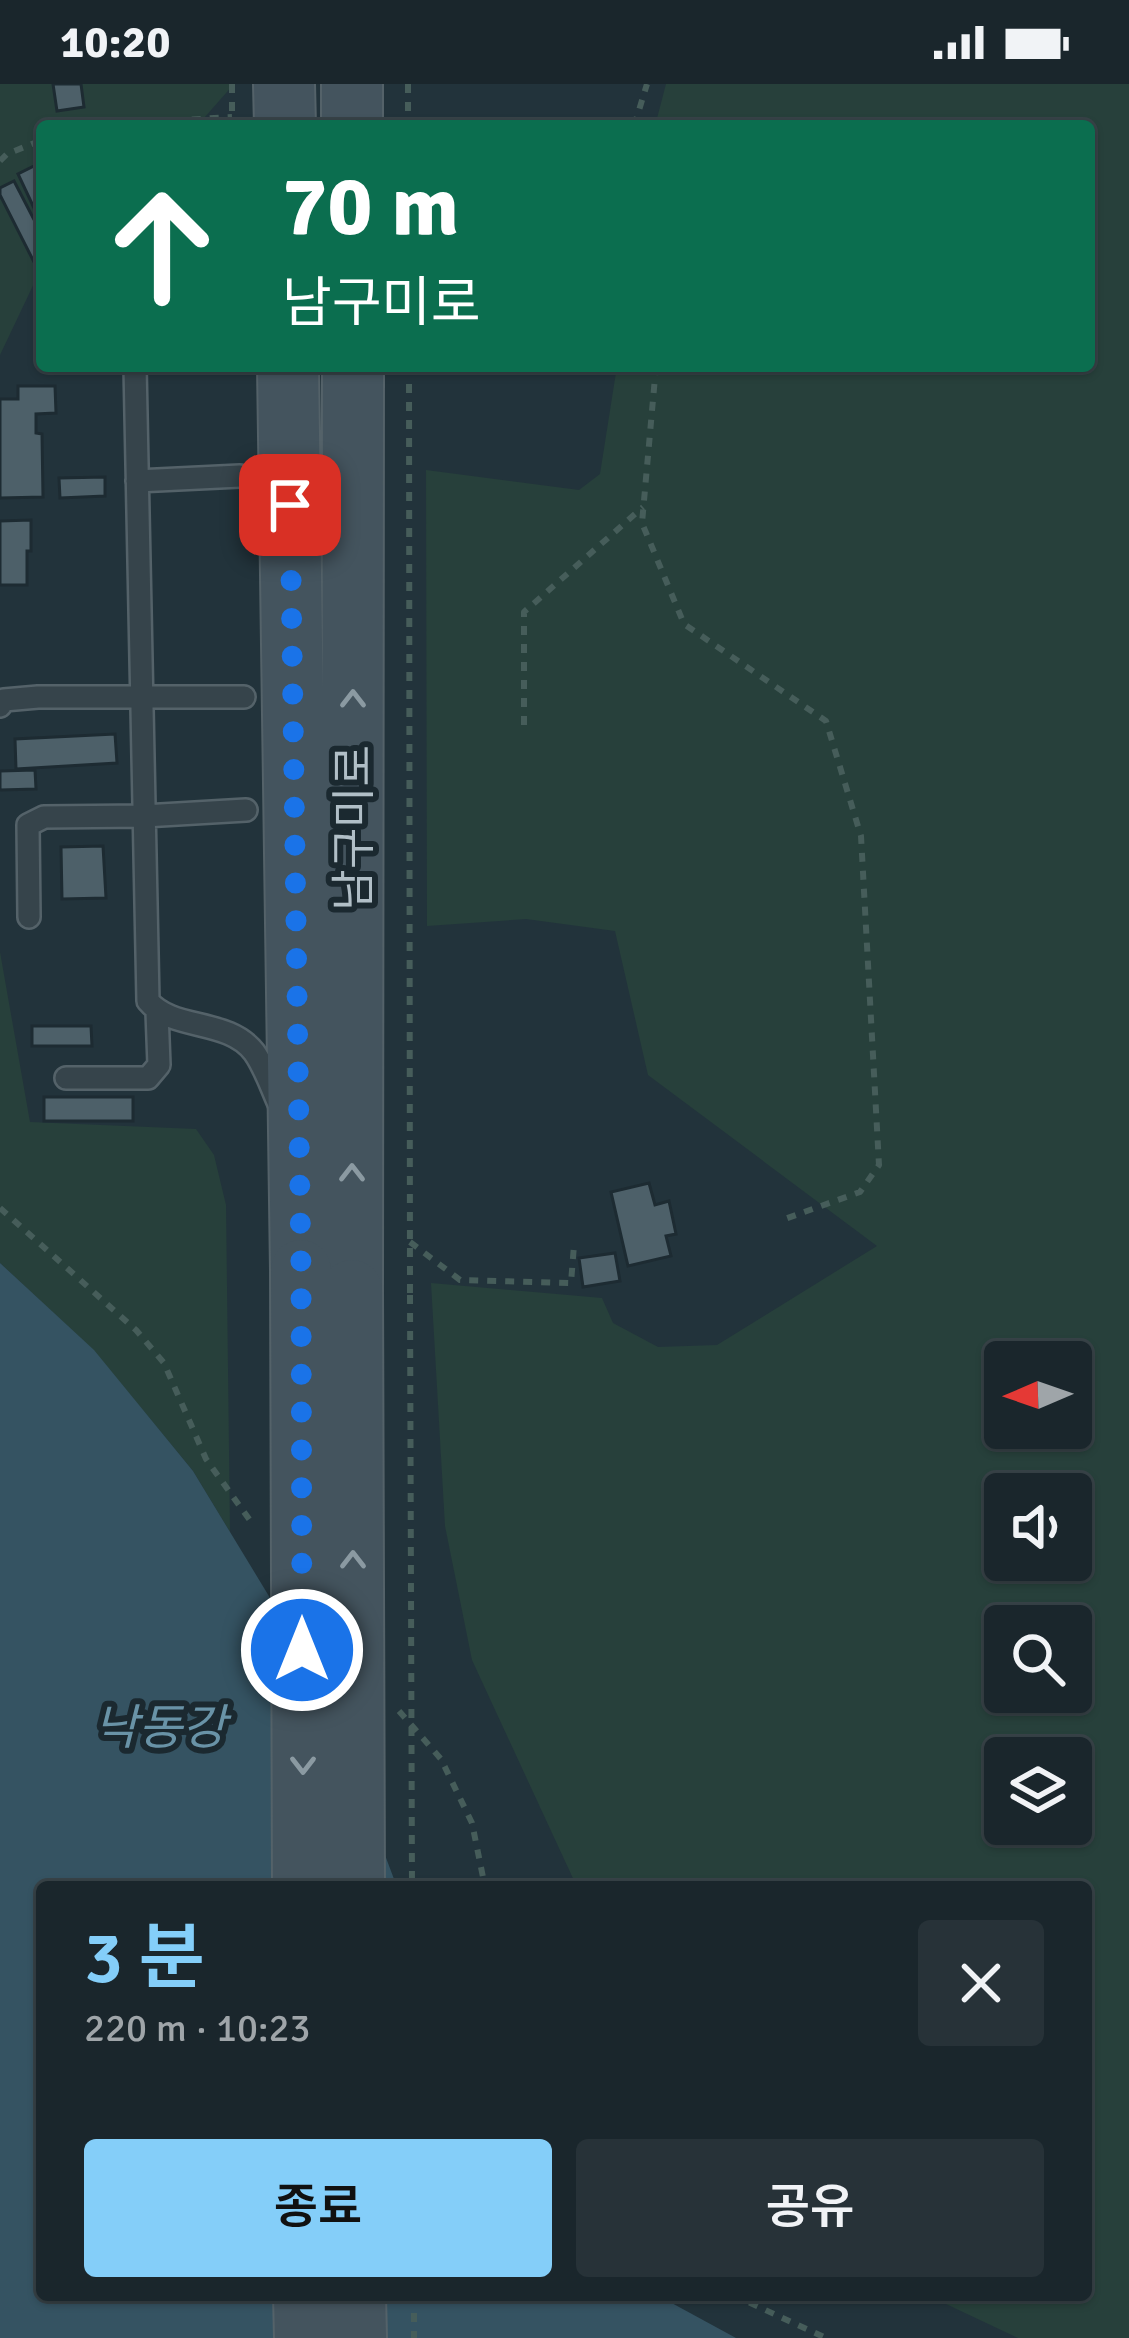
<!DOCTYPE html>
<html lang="ko">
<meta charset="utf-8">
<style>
:root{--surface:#1a262c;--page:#273238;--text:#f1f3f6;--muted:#9fa5a9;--line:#384348;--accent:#84cef9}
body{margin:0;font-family:Signika,"Noto Sans KR",sans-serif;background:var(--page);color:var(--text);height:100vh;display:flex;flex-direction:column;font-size:45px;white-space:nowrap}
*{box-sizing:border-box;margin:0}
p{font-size:39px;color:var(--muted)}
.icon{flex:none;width:66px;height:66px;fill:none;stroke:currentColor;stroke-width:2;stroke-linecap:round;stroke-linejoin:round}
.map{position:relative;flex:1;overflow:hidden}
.details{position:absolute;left:36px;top:1797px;width:1056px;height:420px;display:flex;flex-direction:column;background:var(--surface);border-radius:12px;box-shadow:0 3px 9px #0004,0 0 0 3px var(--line)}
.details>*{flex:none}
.banner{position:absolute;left:36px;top:36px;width:1059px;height:252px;border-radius:12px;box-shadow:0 3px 9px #0004,0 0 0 3px var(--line);background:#0b6e4f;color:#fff;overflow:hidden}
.needle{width:78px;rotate:268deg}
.buttons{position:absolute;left:984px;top:1257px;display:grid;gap:24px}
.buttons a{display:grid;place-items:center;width:108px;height:108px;border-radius:12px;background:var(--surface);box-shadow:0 3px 9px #0004,0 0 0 3px var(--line);font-size:60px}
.pin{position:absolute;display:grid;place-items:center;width:102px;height:102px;color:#fff;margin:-51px;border-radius:24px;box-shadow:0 6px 18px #0006}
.me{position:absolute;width:132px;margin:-66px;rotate:0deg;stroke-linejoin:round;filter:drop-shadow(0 0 9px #0008)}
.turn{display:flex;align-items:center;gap:42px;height:252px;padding:0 48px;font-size:54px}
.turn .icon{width:156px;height:156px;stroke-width:2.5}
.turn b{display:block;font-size:84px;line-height:102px}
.round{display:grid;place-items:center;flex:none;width:126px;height:126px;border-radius:12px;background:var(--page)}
.overview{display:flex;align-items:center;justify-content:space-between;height:204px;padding:0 48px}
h1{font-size:72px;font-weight:600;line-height:90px;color:var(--accent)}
.primary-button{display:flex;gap:24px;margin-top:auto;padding:24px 48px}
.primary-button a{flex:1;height:138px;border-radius:12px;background:var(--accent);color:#111;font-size:48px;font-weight:600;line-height:138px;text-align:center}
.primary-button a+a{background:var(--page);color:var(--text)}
.status{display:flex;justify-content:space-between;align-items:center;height:84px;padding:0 60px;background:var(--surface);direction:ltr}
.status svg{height:33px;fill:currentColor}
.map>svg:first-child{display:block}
</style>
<div class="status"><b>10:20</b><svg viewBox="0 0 49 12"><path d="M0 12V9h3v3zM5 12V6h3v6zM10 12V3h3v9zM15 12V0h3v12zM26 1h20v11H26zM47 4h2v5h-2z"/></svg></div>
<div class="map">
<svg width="1129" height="2254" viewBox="0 0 1129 2254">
<rect width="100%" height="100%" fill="#22333b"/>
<!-- green -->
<path fill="#27403b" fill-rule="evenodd" d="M 0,0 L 234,0 L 197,42 L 42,42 L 42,189 L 38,191 L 0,271 Z
M 666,0 L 1129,0 L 1129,2254 L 1018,2254 L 927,2211 L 1086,2211 L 1086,1803 L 577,1803 L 472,1576 L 445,1442 L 431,1199 L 602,1214 L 613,1239 L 658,1263 L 717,1261 L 877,1162 L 648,991 L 615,847 L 526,835 L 427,842 L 426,386 L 579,406 L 600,390 L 617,282 L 1089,282 L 1089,42 L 655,42 ZM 1005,1278 L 1071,1278 L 1071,1344 L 1005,1344 ZM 1005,1410 L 1071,1410 L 1071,1476 L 1005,1476 ZM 1005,1542 L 1071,1542 L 1071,1608 L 1005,1608 ZM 1005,1674 L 1071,1674 L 1071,1740 L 1005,1740 Z
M 0,868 L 30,1038 L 196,1045 L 214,1071 L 226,1121 L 230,1448 L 193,1387 L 94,1267 L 0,1179 Z"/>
<!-- water -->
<path fill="#355362" d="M 0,1179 L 94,1266 L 193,1387 L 318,1593 L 397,1803 L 42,1803 L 42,2211 L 657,2211 L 736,2254 L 0,2254 Z"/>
<!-- building -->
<path fill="#4d6069" stroke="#1d2b32" stroke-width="3" d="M 53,0 L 81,0 L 84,23 L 57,27 Z
M 38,80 L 42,88 L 42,141 L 18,90 Z
M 14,97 L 42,151 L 42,176 L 35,180 L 0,111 L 0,104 Z
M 18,302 L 55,302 L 56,329 L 36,330 L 36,349 L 42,350 L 43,413 L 0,414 L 0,315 L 18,315 Z
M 105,393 L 105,412 L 60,414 L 59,394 Z
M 31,436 L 31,467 L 27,467 L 27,501 L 0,501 L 0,437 Z
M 115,650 L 117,679 L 16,685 L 15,655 Z
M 35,686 L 36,705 L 0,706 L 0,687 Z
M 103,762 L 106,814 L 62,815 L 61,763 Z
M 32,942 L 91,942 L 92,962 L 32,962 Z
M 44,1013 L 133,1013 L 133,1037 L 44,1037 Z
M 649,1099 L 655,1121 L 669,1117 L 676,1150 L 666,1152 L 671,1172 L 628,1182 L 611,1108 Z
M 615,1169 L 620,1197 L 583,1203 L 579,1174 Z"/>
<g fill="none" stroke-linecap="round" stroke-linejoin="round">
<defs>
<path id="lane" d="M 135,282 L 148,917 C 173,947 228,934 254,968 C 265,983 272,1005 280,1022
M 137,397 L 240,392
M 0,622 L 4,616 L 38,613 L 244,613
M 29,833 L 28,741 L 44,733 L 144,732 L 246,726
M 66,994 L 148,994 L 159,981 L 157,928"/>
<path id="secondary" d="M 284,0 L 285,42
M 352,0 L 352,42
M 288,282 L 301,1186
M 352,1206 L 353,282
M 304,2211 L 305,2254
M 355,2211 L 356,2254"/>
</defs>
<!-- lane casing -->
<use href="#lane" stroke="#546269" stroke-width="26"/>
<!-- secondary casing -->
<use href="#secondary" stroke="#546269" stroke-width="64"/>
<!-- path -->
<path stroke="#465d5a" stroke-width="6" stroke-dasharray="9 9" stroke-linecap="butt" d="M 232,0 L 232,42
M 408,0 L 408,42
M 84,42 L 232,33
M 637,42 L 636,36 L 647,0
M 0,77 L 7,70 L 42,56
M 409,282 L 410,1211
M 656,282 L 642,439 L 684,540 L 826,637 L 861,752 L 879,1081 L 860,1108 L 782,1136
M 524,641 L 524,528 L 643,423
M 0,1124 L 136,1246 L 164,1279 L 206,1375 L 254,1442
M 410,1158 L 460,1196 L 571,1199 L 574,1161
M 399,1627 L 441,1675 L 472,1739 L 485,1803
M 414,2211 L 414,2254
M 733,2211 L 826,2254"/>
<!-- lane -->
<use href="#lane" stroke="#36444b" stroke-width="21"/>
<!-- secondary -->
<use href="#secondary" stroke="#44545e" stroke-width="60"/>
<defs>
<path id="secondary-bridge" d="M 301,1186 L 303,1803
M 352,1206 L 354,1803"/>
</defs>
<!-- secondary-bridge casing -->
<use href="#secondary-bridge" stroke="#546269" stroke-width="64" stroke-linecap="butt"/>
<!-- path-bridge -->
<path stroke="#465d5a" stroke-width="6" stroke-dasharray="9 9" stroke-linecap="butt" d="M 410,1211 L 412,1803"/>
<!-- secondary-bridge -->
<use href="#secondary-bridge" stroke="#44545e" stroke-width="60"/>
</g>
<!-- one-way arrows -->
<defs><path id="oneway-chevron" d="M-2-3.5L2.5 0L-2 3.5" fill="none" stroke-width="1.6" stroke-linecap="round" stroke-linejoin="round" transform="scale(3)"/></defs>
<g stroke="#8b9aa2">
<use href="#oneway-chevron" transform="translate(353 615) rotate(-90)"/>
<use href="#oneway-chevron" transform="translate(352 1089) rotate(-90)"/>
<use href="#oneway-chevron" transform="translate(353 1476) rotate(-90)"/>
<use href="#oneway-chevron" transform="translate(303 1681) rotate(90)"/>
</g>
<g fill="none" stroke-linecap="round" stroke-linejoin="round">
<!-- route -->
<path stroke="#1a73e8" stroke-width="21" stroke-dasharray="0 37.8" d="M 290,421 L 301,1186 L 302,1566"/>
</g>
<g text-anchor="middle" stroke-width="12" stroke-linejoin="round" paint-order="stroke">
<!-- street labels -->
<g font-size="45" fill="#b1bfc7" stroke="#1b2930">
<text transform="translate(353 744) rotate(-90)" y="16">남구미로</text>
</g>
<!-- water labels -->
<g font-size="48" font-style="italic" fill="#6993a7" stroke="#1b2930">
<text x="160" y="1660">낙동강</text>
</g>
</g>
</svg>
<div class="buttons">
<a><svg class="needle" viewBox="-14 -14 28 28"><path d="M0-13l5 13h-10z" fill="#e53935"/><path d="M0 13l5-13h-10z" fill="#9fa5a9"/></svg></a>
<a><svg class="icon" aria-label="sound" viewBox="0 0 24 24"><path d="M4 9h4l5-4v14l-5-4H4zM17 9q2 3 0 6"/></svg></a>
<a><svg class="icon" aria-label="search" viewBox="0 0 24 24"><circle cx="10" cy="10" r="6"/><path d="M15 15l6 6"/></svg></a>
<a><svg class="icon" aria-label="layers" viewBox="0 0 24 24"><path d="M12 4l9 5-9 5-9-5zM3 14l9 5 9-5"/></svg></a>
</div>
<div class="pin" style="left:290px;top:421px;background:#d93025"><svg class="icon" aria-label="arrive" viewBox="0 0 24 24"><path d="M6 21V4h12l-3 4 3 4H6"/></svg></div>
<svg class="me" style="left:302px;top:1566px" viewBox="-20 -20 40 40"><circle r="17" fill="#1a73e8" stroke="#fff" stroke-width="3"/><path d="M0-11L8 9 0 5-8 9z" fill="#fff"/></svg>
<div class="banner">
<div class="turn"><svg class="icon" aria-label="ahead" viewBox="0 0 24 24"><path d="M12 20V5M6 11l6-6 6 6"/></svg><div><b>70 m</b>남구미로</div></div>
</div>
<section class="details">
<div class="overview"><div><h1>3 분</h1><p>220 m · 10:23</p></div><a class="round"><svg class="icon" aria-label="close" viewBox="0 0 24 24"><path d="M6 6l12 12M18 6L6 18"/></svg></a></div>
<div class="primary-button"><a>종료</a><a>공유</a></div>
</section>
</div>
